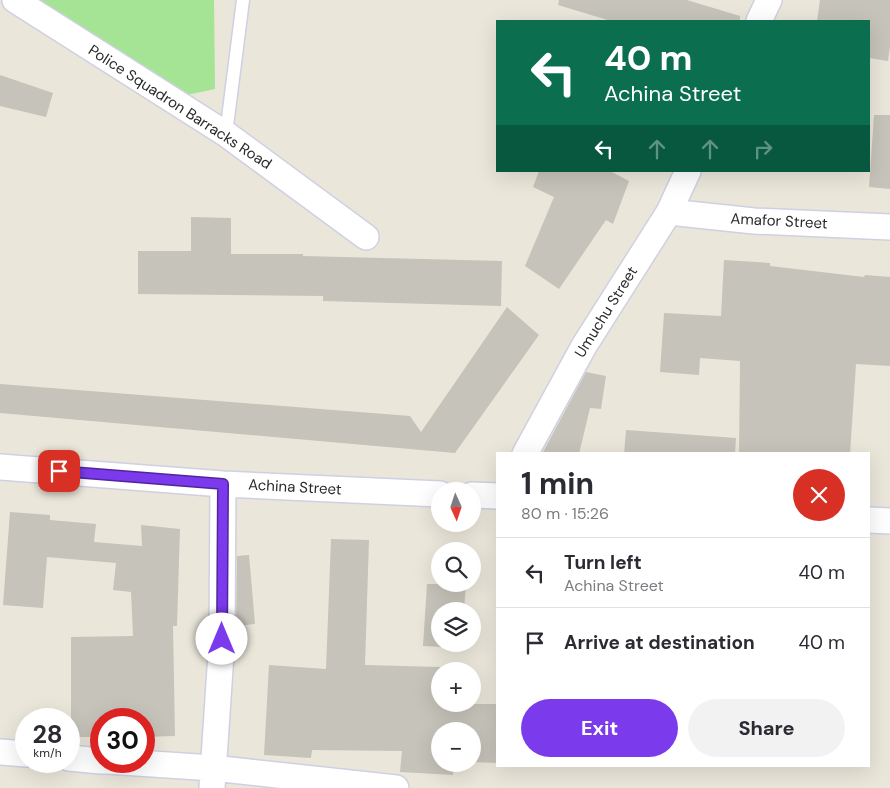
<!DOCTYPE html>
<meta charset="utf-8">
<style>
:root{--surface:#fff;--page:#f2f2f3;--text:#2b2b33;--muted:#7c7c81;--line:#e1e1e2;--accent:#7c3aed}
body{margin:0;font-family:"DM Sans",sans-serif;background:var(--page);color:var(--text);height:100vh;display:flex;flex-direction:column;font-size:19px;white-space:nowrap}
*{box-sizing:border-box;margin:0}
p{font-size:16px;color:var(--muted)}
.icon{flex:none;width:28px;height:28px;fill:none;stroke:currentColor;stroke-width:2;stroke-linecap:round;stroke-linejoin:round}
.map{position:relative;flex:1;overflow:hidden}
.sheet{position:absolute;left:496px;top:452px;width:374px;height:315px;display:flex;flex-direction:column;background:var(--surface);border-radius:0px;box-shadow:0 5px 20px #0002}
.sheet>*{flex:none}
.top-card{position:absolute;left:496px;top:20px;width:374px;height:152px;border-radius:0px;box-shadow:0 5px 20px #0002;background:#0b6e4f;color:#fff;overflow:hidden}
.needle{width:32px;rotate:177deg}
.tools{position:absolute;left:431px;top:482px;display:grid;gap:10px}
.tools a{display:grid;place-items:center;width:50px;height:50px;border-radius:50%;background:var(--surface);box-shadow:0 5px 20px #0002;font-size:25px}
.speed{position:absolute;left:15px;top:708px;display:flex;gap:10px;font-size:25px;font-weight:700;text-align:center}
.speed>*{display:grid;place-content:center;width:65px;height:65px;border-radius:50%;background:var(--surface);box-shadow:0 5px 20px #0002;line-height:1}
.speed small{font-size:12px;font-weight:400}
.speed .limit{border:8px solid #d22;background:#fff;color:#111}
.pin{position:absolute;display:grid;place-items:center;width:42px;height:42px;color:#fff;margin:-21px;border-radius:10px;box-shadow:0 2px 8px #0006}
.me{position:absolute;width:55px;margin:-28px;rotate:0deg;stroke-linejoin:round;filter:drop-shadow(0 0 4px #0008)}
.turn{display:flex;align-items:center;gap:18px;height:105px;padding:0 25px;font-size:22px}
.turn .icon{width:65px;height:65px;stroke-width:2.5}
.turn b{display:block;font-size:35px;line-height:42px}
.lanes{display:flex;align-items:center;height:48px;padding:0 25px;background:#0003;justify-content:center;gap:25px;direction:ltr}
.lanes .off{opacity:.35}
.round{display:grid;place-items:center;flex:none;width:52px;height:52px;border-radius:26px;background:var(--page)}
.summary{display:flex;align-items:center;justify-content:space-between;height:85px;padding:0 25px}
h1{font-size:30px;font-weight:700;line-height:38px}
.primary-button{display:flex;gap:10px;margin-top:auto;padding:10px 25px}
.primary-button a{flex:1;height:58px;border-radius:30px;background:var(--accent);color:#fff;font-size:20px;font-weight:700;line-height:58px;text-align:center}
.primary-button a+a{background:var(--page);color:var(--text)}
ul{padding:0;list-style:none}
li{display:flex;align-items:center;gap:15px;height:70px;padding:0 25px;border-top:1px solid var(--line)}
li div{flex:1}
li b{display:block;font-size:19px}
li em{font-style:normal}
.map>svg:first-child{display:block}
</style>
<div class="map">
<svg width="890" height="788" viewBox="0 0 890 788">
<rect width="100%" height="100%" fill="#ebe6da"/>
<!-- green -->
<path fill="#a5e395" d="M 27,0 L 214,0 L 215,89 L 182,96 Z"/>
<!-- building -->
<path fill="#c6c3ba" d="M 559,0 L 687,0 L 740,16 L 740,21 L 611,21 L 558,5 Z
M 820,0 L 890,0 L 890,46 L 888,61 L 869,58 L 869,21 L 817,21 Z
M 0,75 L 53,93 L 46,117 L 0,106 Z
M 874,115 L 890,115 L 890,189 L 869,187 Z
M 539,171 L 610,171 L 629,181 L 613,224 L 606,220 L 559,289 L 525,266 L 554,197 L 533,187 Z
M 191,217 L 231,218 L 231,254 L 303,254 L 303,256 L 502,261 L 501,306 L 323,301 L 323,296 L 138,294 L 138,251 L 191,251 Z
M 724,260 L 770,263 L 770,266 L 864,277 L 865,275 L 890,277 L 890,366 L 856,364 L 850,454 L 739,454 L 740,361 L 700,358 L 699,375 L 660,372 L 664,313 L 721,316 Z
M 507,307 L 539,335 L 455,453 L 0,413 L 0,384 L 410,416 L 421,432 Z
M 586,372 L 606,376 L 601,409 L 590,408 L 579,454 L 542,454 Z
M 626,430 L 736,438 L 735,454 L 624,454 Z
M 10,512 L 50,515 L 50,520 L 96,524 L 94,542 L 142,546 L 141,525 L 180,529 L 177,626 L 173,626 L 175,736 L 144,737 L 144,719 L 101,719 L 101,737 L 71,737 L 71,637 L 133,636 L 131,592 L 113,590 L 116,563 L 47,557 L 43,608 L 3,605 Z
M 331,539 L 369,540 L 365,665 L 440,667 L 440,704 L 498,704 L 498,763 L 472,762 L 472,731 L 440,731 L 440,764 L 454,764 L 453,775 L 400,772 L 402,751 L 312,750 L 311,758 L 264,755 L 269,665 L 326,669 Z
M 249,555 L 255,624 L 236,626 L 237,556 Z
M 427,584 L 466,584 L 464,611 L 440,611 L 440,644 L 462,644 L 462,648 L 423,646 Z"/>
<g fill="none" stroke-linecap="round" stroke-linejoin="round">
<defs>
<path id="lane" d="M 226,134 L 243,0"/>
<path id="street" d="M 15,0 L 226,134 L 366,237
M 759,21 L 769,0
M 669,212 L 754,221 L 890,227
M 525,454 L 584,346 L 669,212 L 688,171
M 0,467 L 223,484 L 440,494
M 472,495 L 498,496
M 869,520 L 890,521
M 0,752 L 26,754
M 69,758 L 101,761
M 107,761 L 213,768 L 396,788
M 212,788 L 222,639 L 223,484"/>
</defs>
<!-- lane casing -->
<use href="#lane" stroke="#cfd0e2" stroke-width="15"/>
<!-- street casing -->
<use href="#street" stroke="#cfd0e2" stroke-width="28"/>
<!-- lane -->
<use href="#lane" stroke="#fff" stroke-width="12"/>
<!-- street -->
<use href="#street" stroke="#fff" stroke-width="25"/>
</g>
<g fill="none" stroke-linecap="round" stroke-linejoin="round">
<defs>
<path id="route" d="M 59,471 L 223,484 L 222,639"/>
</defs>
<!-- route casing -->
<use href="#route" stroke="#51269a" stroke-width="12"/>
<!-- route -->
<use href="#route" stroke="#7c3aed" stroke-width="9"/>
</g>
<g text-anchor="middle" stroke-width="4" stroke-linejoin="round" paint-order="stroke">
<!-- street labels -->
<g font-size="15" fill="#292929" stroke="#fff">
<text transform="translate(180 107) rotate(33)" y="5">Police Squadron Barracks Road</text>
<text transform="translate(779 221) rotate(3)" y="5">Amafor Street</text>
<text transform="translate(606 312) rotate(-58)" y="5">Umuchu Street</text>
<text transform="translate(295 487) rotate(3)" y="5">Achina Street</text>
</g>
</g>
</svg>
<div class="tools">
<a><svg class="needle" viewBox="-14 -14 28 28"><path d="M0-13l5 13h-10z" fill="#e53935"/><path d="M0 13l5-13h-10z" fill="#7c7c81"/></svg></a>
<a><svg class="icon" aria-label="search" viewBox="0 0 24 24"><circle cx="10" cy="10" r="6"/><path d="M15 15l6 6"/></svg></a>
<a><svg class="icon" aria-label="layers" viewBox="0 0 24 24"><path d="M12 4l9 5-9 5-9-5zM3 14l9 5 9-5"/></svg></a>
<a>+</a>
<a>−</a>
</div>
<div class="speed"><div>28<small>km/h</small></div><div class="limit">30</div></div>
<div class="pin" style="left:59px;top:471px;background:#d93025"><svg class="icon" aria-label="arrive" viewBox="0 0 24 24"><path d="M6 21V4h12l-3 4 3 4H6"/></svg></div>
<svg class="me" style="left:222px;top:639px" viewBox="-20 -20 40 40"><circle r="19" fill="#fff"/><path d="M0-13L10 11 0 6-10 11z" fill="#7c3aed"/></svg>
<div class="top-card">
<div class="turn"><svg class="icon" aria-label="left" viewBox="0 0 24 24"><path d="M17 20v-9H6M10 6l-5 5 5 5"/></svg><div><b>40 m</b>Achina Street</div></div>
<div class="lanes"><svg class="icon" aria-label="left" viewBox="0 0 24 24"><path d="M17 20v-9H6M10 6l-5 5 5 5"/></svg><svg class="icon off" aria-label="ahead" viewBox="0 0 24 24"><path d="M12 20V5M6 11l6-6 6 6"/></svg><svg class="icon off" aria-label="ahead" viewBox="0 0 24 24"><path d="M12 20V5M6 11l6-6 6 6"/></svg><svg class="icon off" aria-label="right" viewBox="0 0 24 24"><path d="M7 20v-9h11M14 6l5 5-5 5"/></svg></div>
</div>
<section class="sheet">
<div class="summary"><div><h1>1 min</h1><p>80 m · 15:26</p></div><a class="round" style="background:#d93025;color:#fff"><svg class="icon" aria-label="close" viewBox="0 0 24 24"><path d="M6 6l12 12M18 6L6 18"/></svg></a></div>
<ul>
<li><svg class="icon" aria-label="left" viewBox="0 0 24 24"><path d="M17 20v-9H6M10 6l-5 5 5 5"/></svg><div><b>Turn left</b><p>Achina Street</p></div><em>40 m</em></li>
<li><svg class="icon" aria-label="arrive" viewBox="0 0 24 24"><path d="M6 21V4h12l-3 4 3 4H6"/></svg><div><b>Arrive at destination</b></div><em>40 m</em></li>
</ul>
<div class="primary-button"><a>Exit</a><a>Share</a></div>
</section>
</div>
